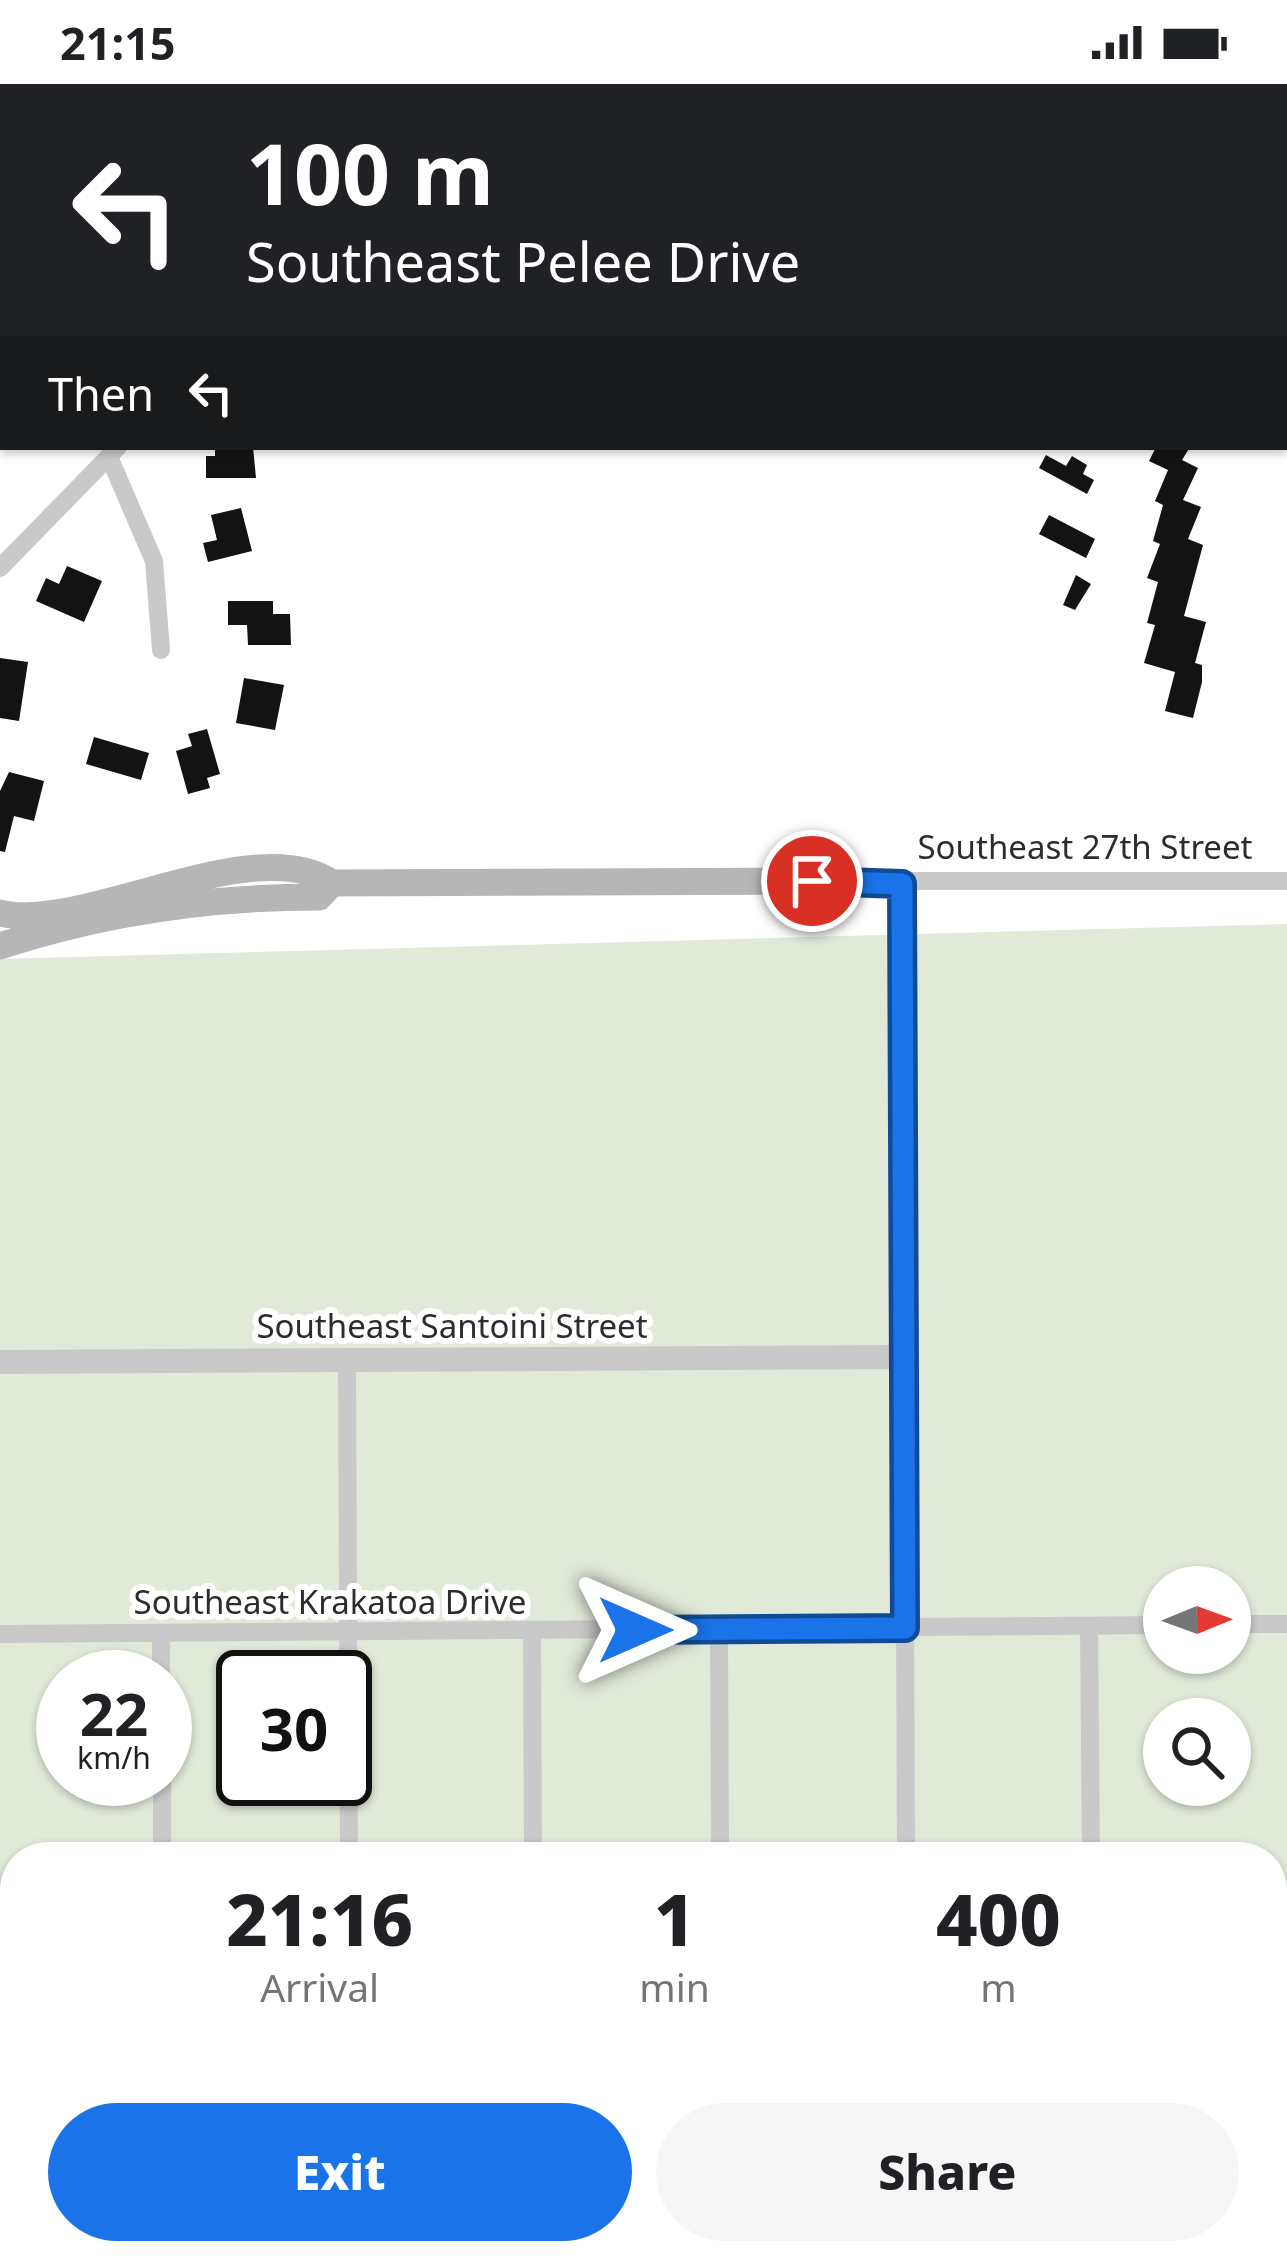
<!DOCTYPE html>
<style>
:root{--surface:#fff;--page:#f6f6f6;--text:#202124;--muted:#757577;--accent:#1a73e8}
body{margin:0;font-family:"Noto Sans",sans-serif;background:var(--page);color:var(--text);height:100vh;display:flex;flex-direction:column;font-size:45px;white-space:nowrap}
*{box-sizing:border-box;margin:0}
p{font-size:39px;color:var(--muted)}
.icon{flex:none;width:66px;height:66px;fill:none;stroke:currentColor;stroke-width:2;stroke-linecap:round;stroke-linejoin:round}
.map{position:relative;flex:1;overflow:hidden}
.drawer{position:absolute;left:0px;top:1758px;width:1287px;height:423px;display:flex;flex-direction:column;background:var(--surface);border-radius:48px 48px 0 0;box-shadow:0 3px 9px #0004}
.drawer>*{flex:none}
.guide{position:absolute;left:0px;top:0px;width:1287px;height:366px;box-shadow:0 3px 9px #0004;background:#202124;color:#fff;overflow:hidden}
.needle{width:78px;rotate:89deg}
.tools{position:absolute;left:1143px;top:1482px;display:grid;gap:24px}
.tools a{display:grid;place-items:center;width:108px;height:108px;border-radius:50%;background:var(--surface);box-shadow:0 3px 9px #0004;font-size:60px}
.speed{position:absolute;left:36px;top:1566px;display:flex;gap:24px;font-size:60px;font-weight:700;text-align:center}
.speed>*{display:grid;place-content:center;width:156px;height:156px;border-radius:50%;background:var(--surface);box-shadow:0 3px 9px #0004;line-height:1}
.speed small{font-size:30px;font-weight:400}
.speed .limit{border:6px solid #111;border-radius:18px;background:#fff;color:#111}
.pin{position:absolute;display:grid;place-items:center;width:102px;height:102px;color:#fff;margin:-51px;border:6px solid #fff;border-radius:50%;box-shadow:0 3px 12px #0007}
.me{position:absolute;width:132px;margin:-66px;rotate:90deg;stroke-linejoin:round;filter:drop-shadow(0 0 9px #0008)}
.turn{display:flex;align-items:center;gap:42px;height:252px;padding:0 48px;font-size:54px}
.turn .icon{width:156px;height:156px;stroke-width:2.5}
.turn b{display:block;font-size:84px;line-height:102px}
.then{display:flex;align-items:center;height:114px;padding:0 48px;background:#0003;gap:24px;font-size:45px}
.eta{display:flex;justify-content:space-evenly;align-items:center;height:204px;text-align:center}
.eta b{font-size:72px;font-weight:800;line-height:84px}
.cta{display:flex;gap:24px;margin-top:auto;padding:24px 48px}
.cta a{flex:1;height:138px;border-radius:72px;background:var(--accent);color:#fff;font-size:48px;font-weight:800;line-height:138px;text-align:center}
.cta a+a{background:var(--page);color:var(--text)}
.status{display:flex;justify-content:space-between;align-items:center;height:84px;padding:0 60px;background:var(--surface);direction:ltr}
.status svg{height:33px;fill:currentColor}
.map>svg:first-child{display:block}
</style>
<div class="status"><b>21:15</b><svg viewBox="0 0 49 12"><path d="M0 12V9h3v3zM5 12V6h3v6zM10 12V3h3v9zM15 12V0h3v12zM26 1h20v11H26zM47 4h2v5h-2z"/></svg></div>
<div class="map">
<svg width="1287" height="2179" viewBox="0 0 1287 2179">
<rect width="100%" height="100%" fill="#fff"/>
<!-- green -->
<path fill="#e1ead9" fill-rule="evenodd" d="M 1287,840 L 1287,2179 L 0,2179 L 0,875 ZM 1164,1503 L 1230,1503 L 1230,1569 L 1164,1569 ZM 63,1593 L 165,1593 L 165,1695 L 63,1695 ZM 243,1593 L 345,1593 L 345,1695 L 243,1695 ZM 1164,1635 L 1230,1635 L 1230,1701 L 1164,1701 ZM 15,1773 L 1272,1773 L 1272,2166 L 15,2166 Z"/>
<!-- building -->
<path fill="#131313" d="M 215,363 L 253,363 L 256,394 L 206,394 L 206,372 L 215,372 Z
M 1156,363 L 1190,363 L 1182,376 L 1198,384 L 1183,416 L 1201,423 L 1188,455 L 1203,461 L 1184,532 L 1206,538 L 1195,579 L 1202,581 L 1202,598 L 1193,634 L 1165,627 L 1175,588 L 1144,579 L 1155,541 L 1147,539 L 1158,498 L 1147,494 L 1160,460 L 1153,457 L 1163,421 L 1155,417 L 1168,386 L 1149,377 Z
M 1046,371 L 1066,382 L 1072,372 L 1087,381 L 1083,390 L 1094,396 L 1087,410 L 1039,384 Z
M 241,424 L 252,467 L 208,478 L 203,459 L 217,456 L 211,431 Z
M 1049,431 L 1095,455 L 1086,474 L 1039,450 Z
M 67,482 L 102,497 L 84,538 L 36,517 L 46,494 L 59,500 Z
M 1076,491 L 1091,500 L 1075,526 L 1063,521 Z
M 228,517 L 273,517 L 273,530 L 290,530 L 291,561 L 248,561 L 247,541 L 228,541 Z
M 0,574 L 28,578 L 19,637 L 0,634 Z
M 244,594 L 284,601 L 275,646 L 236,639 Z
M 207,645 L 220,690 L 207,694 L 210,704 L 188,710 L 176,667 L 192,662 L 188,650 Z
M 94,653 L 149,669 L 141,696 L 86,680 Z
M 9,688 L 44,697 L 34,737 L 14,732 L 5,768 L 0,767 L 0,707 Z"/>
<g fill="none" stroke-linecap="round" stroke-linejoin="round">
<!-- minor -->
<path stroke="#c9c9c9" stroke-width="18" d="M 171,0 L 171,3
M 0,84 L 3,83
M 110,375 L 154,477 L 161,566
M 0,484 L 118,363
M 812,797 L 1287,797
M 902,800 L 906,1773
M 347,1276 L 349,1773
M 1230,1540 L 1287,1540
M 1089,1542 L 1091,1773
M 719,1545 L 720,1773
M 532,1546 L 533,1773
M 161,1549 L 161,1593
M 0,1550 L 1164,1541
M 162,1695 L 162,1773
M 1272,2005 L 1287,1973
M 1272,2130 L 1287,2141
M 328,2166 L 340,2179
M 282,2179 L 296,2166
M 561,2179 L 575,2166
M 907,2179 L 907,2166"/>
<!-- tertiary -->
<path stroke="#c9c9c9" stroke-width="24" d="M 0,1278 L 904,1273
M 0,1985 L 15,2007
M 141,2166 L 154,2179
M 997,2166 L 1054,2179
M 826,2179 L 881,2166"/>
<!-- secondary -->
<path stroke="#b6b6b6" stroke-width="27" d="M 332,799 L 812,797
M 0,829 C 81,850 255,745 332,799
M 0,862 C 104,828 210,813 319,813 L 332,799"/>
</g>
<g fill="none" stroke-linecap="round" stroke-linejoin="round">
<defs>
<path id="route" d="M 635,1546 L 905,1544 L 902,800 L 812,797"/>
</defs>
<!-- route casing -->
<use href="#route" stroke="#114b97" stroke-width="30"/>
<!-- route -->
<use href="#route" stroke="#1a73e8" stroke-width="21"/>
</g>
<g text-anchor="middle" stroke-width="12" stroke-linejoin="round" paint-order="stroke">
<!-- street labels -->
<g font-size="33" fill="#2c2c2c" stroke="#fff">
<text x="1085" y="775">Southeast 27th Street</text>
<text x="452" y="1254">Southeast Santoini Street</text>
<text x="330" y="1530">Southeast Krakatoa Drive</text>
</g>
</g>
</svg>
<div class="tools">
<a><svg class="needle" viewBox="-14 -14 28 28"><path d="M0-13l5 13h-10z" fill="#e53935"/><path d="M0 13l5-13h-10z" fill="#757577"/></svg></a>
<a><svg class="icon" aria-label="search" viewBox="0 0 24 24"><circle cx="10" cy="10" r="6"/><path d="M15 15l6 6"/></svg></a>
</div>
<div class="speed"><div>22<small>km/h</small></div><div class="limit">30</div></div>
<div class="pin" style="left:812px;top:797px;background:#d93025"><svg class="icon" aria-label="arrive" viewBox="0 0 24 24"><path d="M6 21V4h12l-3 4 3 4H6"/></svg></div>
<svg class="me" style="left:635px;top:1546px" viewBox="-20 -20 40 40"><path d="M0-17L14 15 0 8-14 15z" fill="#1a73e8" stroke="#fff" stroke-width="4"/></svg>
<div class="guide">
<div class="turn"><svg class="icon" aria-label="left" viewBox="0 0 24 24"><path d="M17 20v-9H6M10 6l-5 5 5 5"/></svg><div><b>100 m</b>Southeast Pelee Drive</div></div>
<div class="then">Then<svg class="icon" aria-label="left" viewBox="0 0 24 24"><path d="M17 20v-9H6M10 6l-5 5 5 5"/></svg></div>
</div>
<section class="drawer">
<div class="eta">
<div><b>21:16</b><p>Arrival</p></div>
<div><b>1</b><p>min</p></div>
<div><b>400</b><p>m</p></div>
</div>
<div class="cta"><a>Exit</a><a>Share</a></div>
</section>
</div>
